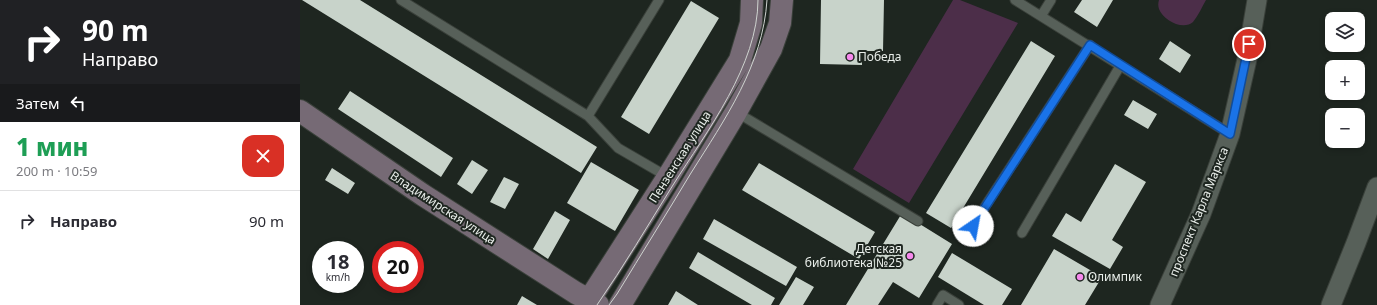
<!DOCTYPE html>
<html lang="ru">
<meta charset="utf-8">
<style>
:root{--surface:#fff;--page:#f2f2f3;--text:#2b2b33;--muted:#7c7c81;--line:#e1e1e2}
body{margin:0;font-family:"Noto Sans",sans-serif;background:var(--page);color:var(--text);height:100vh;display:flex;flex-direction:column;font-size:15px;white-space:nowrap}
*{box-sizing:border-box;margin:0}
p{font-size:13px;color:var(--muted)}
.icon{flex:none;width:22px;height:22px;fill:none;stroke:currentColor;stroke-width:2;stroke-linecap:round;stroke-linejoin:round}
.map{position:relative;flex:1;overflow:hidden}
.drawer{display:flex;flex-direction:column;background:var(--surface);width:300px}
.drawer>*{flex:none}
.guide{background:#202124;color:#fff;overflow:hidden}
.controls{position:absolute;left:1025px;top:12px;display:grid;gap:8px}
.controls a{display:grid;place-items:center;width:40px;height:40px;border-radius:8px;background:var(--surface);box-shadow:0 2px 6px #0003;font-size:20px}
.speed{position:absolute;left:12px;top:241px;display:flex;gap:8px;font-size:20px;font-weight:700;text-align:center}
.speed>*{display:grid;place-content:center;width:52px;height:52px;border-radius:50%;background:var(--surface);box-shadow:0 2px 6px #0003;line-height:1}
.speed small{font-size:10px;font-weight:400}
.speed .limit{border:6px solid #d22;background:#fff;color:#111}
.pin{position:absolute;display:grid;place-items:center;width:34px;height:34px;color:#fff;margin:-17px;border:2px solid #fff;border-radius:50%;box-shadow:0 1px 4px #0007}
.me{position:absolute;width:44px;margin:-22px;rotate:33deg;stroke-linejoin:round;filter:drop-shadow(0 0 3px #0008)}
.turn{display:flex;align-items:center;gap:14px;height:84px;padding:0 16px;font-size:18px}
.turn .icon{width:52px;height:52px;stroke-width:2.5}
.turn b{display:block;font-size:28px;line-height:34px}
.then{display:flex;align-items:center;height:38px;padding:0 16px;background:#0003;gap:8px;font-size:15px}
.round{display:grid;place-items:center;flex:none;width:42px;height:42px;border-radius:12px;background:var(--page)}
.summary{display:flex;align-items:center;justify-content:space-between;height:68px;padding:0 16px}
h1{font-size:24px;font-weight:800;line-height:30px;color:#1e9e55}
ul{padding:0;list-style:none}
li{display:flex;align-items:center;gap:12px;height:60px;padding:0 16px;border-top:1px solid var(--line)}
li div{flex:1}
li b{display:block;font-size:15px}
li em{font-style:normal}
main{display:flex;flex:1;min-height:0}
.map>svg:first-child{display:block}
</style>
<main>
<section class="drawer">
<div class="guide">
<div class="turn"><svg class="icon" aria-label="right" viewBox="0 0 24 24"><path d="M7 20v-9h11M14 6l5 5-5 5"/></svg><div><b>90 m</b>Направо</div></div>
<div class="then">Затем<svg class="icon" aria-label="left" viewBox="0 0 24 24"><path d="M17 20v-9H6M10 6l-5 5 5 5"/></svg></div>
</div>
<div class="summary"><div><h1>1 мин</h1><p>200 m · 10:59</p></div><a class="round" style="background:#d93025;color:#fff"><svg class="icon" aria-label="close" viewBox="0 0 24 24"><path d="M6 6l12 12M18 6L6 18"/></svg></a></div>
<ul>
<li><svg class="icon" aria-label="right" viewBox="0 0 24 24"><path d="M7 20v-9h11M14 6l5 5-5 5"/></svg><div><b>Направо</b></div><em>90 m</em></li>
</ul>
</section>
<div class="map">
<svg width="1077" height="305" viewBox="0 0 1077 305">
<rect width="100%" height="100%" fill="#1e2620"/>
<!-- green -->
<path fill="#4c2e49" d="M 653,0 L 660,0 L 718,23 L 609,203 L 553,169 Z
M 859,0 L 906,0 C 902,7 898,16 893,22 C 883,31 863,20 859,9 C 858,6 858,3 859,0 Z"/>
<!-- building -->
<path fill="#c8d3ca" d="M 2,0 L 60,0 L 297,147 L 281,173 Z
M 521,0 L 584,0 L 583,51 L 562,51 L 562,65 L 520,64 Z
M 782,0 L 813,0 L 797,27 L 774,12 Z
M 391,1 L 419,18 L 349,134 L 321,117 Z
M 731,41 L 755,56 L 651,228 L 626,213 Z
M 870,41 L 891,55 L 880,73 L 859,59 Z
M 50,91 L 153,158 L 141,177 L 38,109 Z
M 833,100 L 857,114 L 848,129 L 824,115 Z
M 172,160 L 188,170 L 172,194 L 157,184 Z
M 291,162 L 339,190 L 315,231 L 267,203 Z
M 459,163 L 575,232 L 559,259 L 442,190 Z
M 815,164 L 846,182 L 812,240 L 823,247 L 810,269 L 752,236 L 766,213 L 781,222 Z
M 32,168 L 55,183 L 48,194 L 25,180 Z
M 204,177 L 219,184 L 205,209 L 190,202 Z
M 255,211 L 270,220 L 248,259 L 233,249 Z
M 602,213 L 652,244 L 619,298 L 593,282 L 578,305 L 546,305 Z
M 414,219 L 497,267 L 486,286 L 403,239 Z
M 754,249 L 802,277 L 785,305 L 721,305 Z
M 398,252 L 475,298 L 471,305 L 452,305 L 389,268 Z
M 652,253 L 712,289 L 702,305 L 684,305 L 638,277 Z
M 496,277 L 514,287 L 503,305 L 479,305 Z
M 376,291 L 398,305 L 368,305 Z
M 222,296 L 237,305 L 217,305 Z"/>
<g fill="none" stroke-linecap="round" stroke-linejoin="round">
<defs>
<path id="lane" d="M 101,0 L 288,116 L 318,148 L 368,177
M 715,0 L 930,134
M 741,16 L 751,0
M 436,112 L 618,221
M 288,116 L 359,0
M 673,225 L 790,45
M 722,233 L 820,66
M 637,305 L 643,295 L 659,305"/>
<path id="street" d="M 860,305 L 901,214 L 930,134 L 947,59 L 957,0
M 1031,305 L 1056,243 L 1077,187"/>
<path id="secondary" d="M 0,111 L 123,195 L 276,293 L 298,305
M 286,305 L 368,177 L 440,60 L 451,23 L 452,0
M 320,305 L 436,112 L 471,49 L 480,23 L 482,0"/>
</defs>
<!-- lane casing -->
<use href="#lane" stroke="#3a403a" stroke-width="11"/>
<!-- street casing -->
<use href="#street" stroke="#3a403a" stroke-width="21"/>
<!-- secondary casing -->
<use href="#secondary" stroke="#3a403a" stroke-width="24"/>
<!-- lane -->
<use href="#lane" stroke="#576059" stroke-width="9"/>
<!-- street -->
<use href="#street" stroke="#576059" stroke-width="19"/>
<!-- secondary -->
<use href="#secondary" stroke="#766a75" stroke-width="22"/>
<!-- tram -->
<path stroke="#cfd4d0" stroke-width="1" d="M 297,305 C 324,266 348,225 373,185 C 407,131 458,65 458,0
M 309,305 L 317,294 C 342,253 367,213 391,173 C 425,119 463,65 467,0"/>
</g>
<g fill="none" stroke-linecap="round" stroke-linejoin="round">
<defs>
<path id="route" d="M 673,226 L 790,45 L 930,134 L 949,44"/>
</defs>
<!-- route casing -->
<use href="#route" stroke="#114b97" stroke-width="10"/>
<!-- route -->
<use href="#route" stroke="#1a73e8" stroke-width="7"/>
</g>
<!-- markers -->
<g fill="#f689ed" stroke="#1e2620" stroke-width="1.5">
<circle cx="550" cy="57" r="4"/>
<circle cx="610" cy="256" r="4"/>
<circle cx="780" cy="277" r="4"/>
</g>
<g text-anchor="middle" stroke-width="4" stroke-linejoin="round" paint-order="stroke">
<!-- poi labels -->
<g font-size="12" fill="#e9eeea" stroke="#1e2620" text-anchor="start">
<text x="558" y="61">Победа</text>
<text x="602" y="253" text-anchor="end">Детская<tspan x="602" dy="14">библиотека №25</tspan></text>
<text x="788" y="281">Олимпик</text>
</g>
<!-- street labels -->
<g font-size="12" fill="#e9eeea" stroke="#1e2620">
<text transform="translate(380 157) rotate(-58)" y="4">Пензенская улица</text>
<text transform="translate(143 208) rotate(33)" y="4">Владимирская улица</text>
<text transform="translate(899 212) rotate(-68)" y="4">проспект Карла Маркса</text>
</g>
</g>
</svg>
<div class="controls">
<a><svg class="icon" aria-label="layers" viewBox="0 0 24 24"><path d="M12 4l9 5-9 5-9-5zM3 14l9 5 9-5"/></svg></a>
<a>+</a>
<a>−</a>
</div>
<div class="speed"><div>18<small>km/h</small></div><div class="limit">20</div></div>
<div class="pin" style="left:949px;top:44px;background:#d93025"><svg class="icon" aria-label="arrive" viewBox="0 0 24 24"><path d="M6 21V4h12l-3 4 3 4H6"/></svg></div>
<svg class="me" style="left:673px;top:226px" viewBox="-20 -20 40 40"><circle r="19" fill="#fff"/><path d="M0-13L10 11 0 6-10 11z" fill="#1a73e8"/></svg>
</div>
</main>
